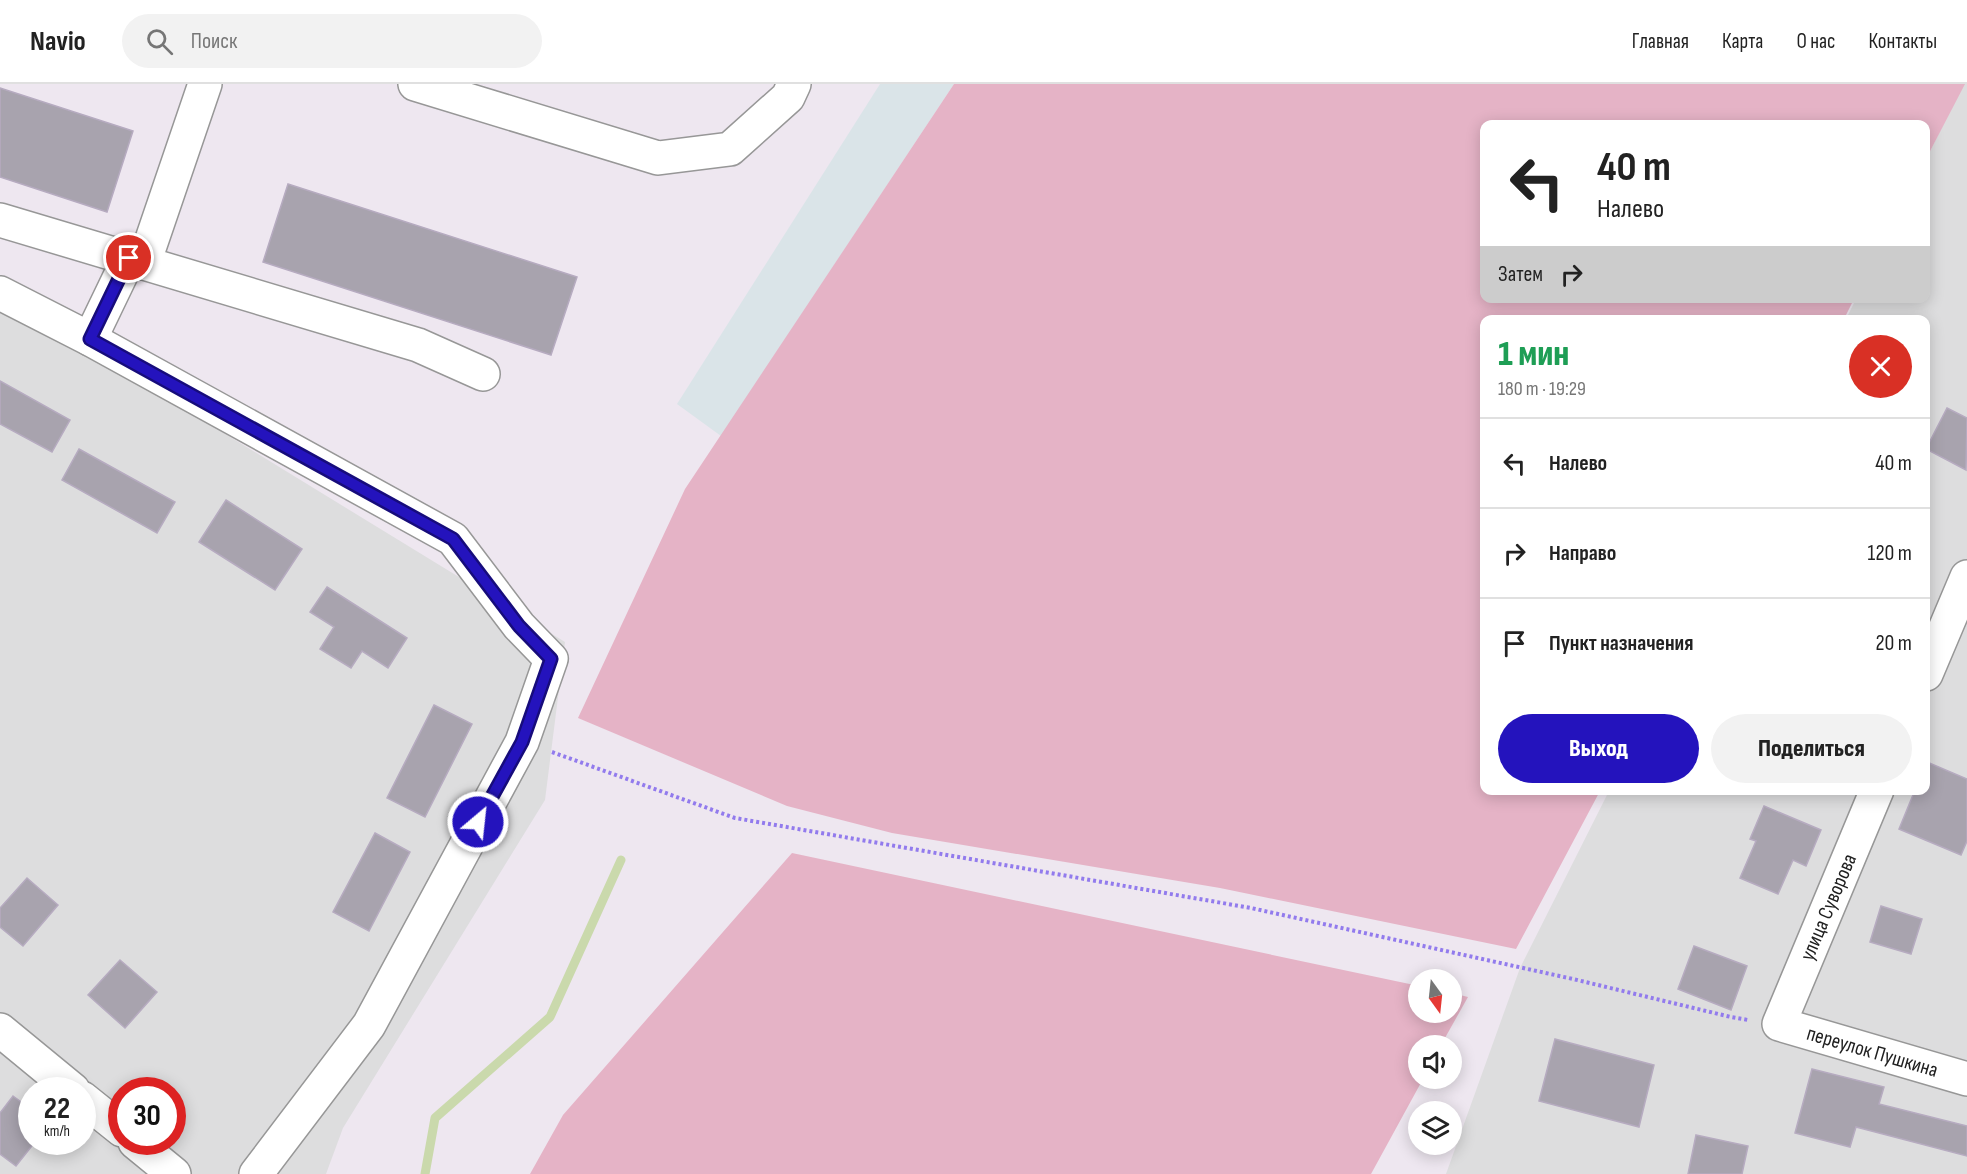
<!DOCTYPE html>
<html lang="ru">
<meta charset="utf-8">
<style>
:root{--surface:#fff;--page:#f2f2f2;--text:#222;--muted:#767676;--line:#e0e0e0;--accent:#2413bd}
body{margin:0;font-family:"Sofia Sans Condensed",sans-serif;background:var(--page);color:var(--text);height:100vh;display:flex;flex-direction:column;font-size:22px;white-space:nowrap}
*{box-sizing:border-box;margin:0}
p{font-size:20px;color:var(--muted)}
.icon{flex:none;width:33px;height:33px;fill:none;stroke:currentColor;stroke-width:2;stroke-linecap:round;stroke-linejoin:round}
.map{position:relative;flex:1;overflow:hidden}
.panel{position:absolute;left:1480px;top:231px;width:450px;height:480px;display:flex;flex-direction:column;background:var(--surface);border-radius:12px;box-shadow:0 3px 15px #0003}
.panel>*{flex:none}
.hud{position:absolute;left:1480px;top:36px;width:450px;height:183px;border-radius:12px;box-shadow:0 3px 15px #0003;background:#fff;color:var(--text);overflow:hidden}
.needle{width:39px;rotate:165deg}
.fabs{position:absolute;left:1408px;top:885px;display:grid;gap:12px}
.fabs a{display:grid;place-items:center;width:54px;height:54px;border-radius:50%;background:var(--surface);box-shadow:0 3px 15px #0003;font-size:30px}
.speed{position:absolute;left:18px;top:993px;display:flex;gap:12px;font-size:30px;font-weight:700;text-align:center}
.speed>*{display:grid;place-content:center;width:78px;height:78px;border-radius:50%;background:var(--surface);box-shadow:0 3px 15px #0003;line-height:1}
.speed small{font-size:15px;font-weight:400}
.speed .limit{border:9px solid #d22;background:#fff;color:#111}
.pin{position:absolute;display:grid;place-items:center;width:51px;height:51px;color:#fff;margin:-26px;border:3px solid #fff;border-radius:50%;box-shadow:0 2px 6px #0007}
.me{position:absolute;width:66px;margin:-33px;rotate:28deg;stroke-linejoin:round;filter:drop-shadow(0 0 4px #0008)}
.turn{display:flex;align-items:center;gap:21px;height:126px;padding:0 18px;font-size:27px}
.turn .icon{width:78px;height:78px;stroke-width:2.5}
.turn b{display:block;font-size:42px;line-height:51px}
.then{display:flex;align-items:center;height:57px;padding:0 18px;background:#0003;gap:12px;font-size:22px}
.round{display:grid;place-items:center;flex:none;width:63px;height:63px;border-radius:32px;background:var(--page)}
.summary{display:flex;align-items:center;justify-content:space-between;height:102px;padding:0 18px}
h1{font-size:36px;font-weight:800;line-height:45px;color:#1e9e55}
.action{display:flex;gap:12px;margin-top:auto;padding:12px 18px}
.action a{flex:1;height:69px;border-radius:36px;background:var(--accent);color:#fff;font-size:24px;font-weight:800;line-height:69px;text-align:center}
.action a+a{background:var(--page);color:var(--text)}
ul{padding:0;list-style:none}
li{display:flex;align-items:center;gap:18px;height:90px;padding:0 18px;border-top:2px solid var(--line)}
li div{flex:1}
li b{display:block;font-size:22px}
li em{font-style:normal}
header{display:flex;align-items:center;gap:36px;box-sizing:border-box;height:84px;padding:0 30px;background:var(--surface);border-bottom:2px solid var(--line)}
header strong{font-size:28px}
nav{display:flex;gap:33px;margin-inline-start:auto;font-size:21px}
.search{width:420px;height:54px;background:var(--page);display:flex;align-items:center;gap:15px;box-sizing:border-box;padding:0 21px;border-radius:33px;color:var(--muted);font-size:22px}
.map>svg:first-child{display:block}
</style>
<header>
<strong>Navio</strong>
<div class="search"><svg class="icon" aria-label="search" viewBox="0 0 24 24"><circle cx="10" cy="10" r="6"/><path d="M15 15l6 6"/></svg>Поиск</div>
<nav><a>Главная</a><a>Карта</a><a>О нас</a><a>Контакты</a></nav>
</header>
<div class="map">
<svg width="1967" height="1090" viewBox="0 0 1967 1090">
<rect width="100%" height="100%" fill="#eee7f0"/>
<!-- residential -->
<path fill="#ddddde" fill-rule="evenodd" d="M 1964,0 L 1967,0 L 1967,1090 L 1446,1090 L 1520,884 L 1609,707 L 1926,706 L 1926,236 L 1846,235 L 1856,215 L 1926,214 L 1926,75 Z
M 0,212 L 565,558 L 545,716 L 343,1044 L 326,1090 L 0,1090 ZM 32,1006 L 82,1006 L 82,1058 L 32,1058 ZM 122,1006 L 172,1006 L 172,1058 L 122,1058 Z"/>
<!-- industrial -->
<path fill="#dae4e8" d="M 880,0 L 954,0 L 721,352 L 677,320 Z"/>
<!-- grass -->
<path fill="#e5b3c6" d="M 954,0 L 1965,0 L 1926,75 L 1926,40 L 1485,40 L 1485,214 L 1854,215 L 1844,235 L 1485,236 L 1485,706 L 1600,707 L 1516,865 L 1220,804 L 892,749 L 787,722 L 578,634 L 685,405 Z
M 792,769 L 1419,902 L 1419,928 L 1452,928 L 1452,909 L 1468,913 L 1441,961 L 1419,962 L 1419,994 L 1423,995 L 1371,1090 L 530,1090 L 563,1031 Z"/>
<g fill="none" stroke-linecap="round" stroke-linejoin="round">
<!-- stream -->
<path stroke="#cad9ac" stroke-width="9" d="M 425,1090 L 435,1034 L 550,933 L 621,776"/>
</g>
<!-- building -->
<path fill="#a8a3ae" stroke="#b6abc0" stroke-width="1.5" d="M 0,4 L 133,47 L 107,128 L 0,93 Z
M 288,100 L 577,193 L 551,271 L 263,178 Z
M 0,297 L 70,336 L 52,368 L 0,340 Z
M 1947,324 L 1967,334 L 1966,386 L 1926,365 Z
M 79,365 L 175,418 L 157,449 L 62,396 Z
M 226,416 L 302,465 L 275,506 L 199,458 Z
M 327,503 L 407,554 L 388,584 L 362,567 L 351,584 L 320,565 L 334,543 L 310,528 Z
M 434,621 L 472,640 L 425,733 L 387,714 Z
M 1927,678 L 1967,695 L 1967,757 L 1961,771 L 1899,745 L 1915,706 L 1926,706 Z
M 1764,722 L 1821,746 L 1806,782 L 1793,776 L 1778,810 L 1740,794 L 1756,757 L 1750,755 Z
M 375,749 L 410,768 L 369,847 L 333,828 Z
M 27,794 L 58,821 L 23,862 L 0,843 L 0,824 Z
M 1881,822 L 1922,835 L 1911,870 L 1870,858 Z
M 1694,862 L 1747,882 L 1731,926 L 1678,905 Z
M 120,876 L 157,908 L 125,944 L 88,911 Z
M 1555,955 L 1654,981 L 1639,1043 L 1539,1017 Z
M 1812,985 L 1884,1003 L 1879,1020 L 1967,1042 L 1967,1072 L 1856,1043 L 1850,1063 L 1795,1049 Z
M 13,1012 L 32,1026 L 32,1058 L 35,1058 L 16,1082 L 0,1070 L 0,1029 Z
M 1696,1051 L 1748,1062 L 1742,1090 L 1688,1090 Z"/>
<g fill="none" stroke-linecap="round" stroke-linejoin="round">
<defs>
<g id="minor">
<path d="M 415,0 L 658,74 L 730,65 L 788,13 L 794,0"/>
<path d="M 0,136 L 418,261 L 483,290"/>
<path d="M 144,179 L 205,0"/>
<path d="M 0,209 L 90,255 L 453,455 L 519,542 L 551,575 L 522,658 L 369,941 L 256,1090"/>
<path d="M 90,255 L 129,174"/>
<path d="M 1926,590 L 1967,493"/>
<path id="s1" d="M 1877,706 L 1779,940 L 1967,995"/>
<path d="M 0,946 L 73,1006"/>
<path d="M 82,1014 L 122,1046"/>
<path d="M 135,1058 L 174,1090"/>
</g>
</defs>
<!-- minor casing -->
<use href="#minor" stroke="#979797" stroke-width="36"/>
<!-- path -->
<path stroke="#927bed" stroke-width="4" stroke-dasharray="3 3" stroke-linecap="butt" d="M 552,668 L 735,734 L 1251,824 L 1573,895 L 1731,933 L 1748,936"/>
<!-- minor -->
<use href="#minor" stroke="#fff" stroke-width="33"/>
</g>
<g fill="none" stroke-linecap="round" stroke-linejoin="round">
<defs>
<path id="route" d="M 129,174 L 90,255 L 453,455 L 519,542 L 551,575 L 522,658 L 478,738"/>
</defs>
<!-- route casing -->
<use href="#route" stroke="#170c7b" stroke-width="15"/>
<!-- route -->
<use href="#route" stroke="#2413bd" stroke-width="10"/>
</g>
<g text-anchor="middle" stroke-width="4.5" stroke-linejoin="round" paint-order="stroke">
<!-- street labels -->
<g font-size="21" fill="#202020" stroke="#fff">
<text transform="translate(1828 823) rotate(-67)" y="7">улица Суворова</text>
<text dy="7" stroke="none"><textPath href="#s1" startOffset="351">переулок Пушкина</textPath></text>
</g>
</g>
</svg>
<div class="fabs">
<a><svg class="needle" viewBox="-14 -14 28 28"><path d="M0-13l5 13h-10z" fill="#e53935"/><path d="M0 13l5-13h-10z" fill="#767676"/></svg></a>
<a><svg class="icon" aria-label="sound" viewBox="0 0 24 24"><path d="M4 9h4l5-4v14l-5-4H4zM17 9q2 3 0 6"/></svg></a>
<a><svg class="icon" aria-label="layers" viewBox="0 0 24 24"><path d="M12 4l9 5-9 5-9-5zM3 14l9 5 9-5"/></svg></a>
</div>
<div class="speed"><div>22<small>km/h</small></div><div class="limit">30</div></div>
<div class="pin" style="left:129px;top:174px;background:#d93025"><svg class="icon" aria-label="arrive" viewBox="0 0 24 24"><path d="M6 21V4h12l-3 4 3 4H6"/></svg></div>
<svg class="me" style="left:478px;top:738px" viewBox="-20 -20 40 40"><circle r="17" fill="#2413bd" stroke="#fff" stroke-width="3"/><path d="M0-11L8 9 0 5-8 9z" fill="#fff"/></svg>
<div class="hud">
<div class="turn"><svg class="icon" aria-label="left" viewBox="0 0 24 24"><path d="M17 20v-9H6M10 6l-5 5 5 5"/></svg><div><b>40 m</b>Налево</div></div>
<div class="then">Затем<svg class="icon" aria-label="right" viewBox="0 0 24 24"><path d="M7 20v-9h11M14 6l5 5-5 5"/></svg></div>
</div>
<section class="panel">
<div class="summary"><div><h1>1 мин</h1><p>180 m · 19:29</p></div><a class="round" style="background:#d93025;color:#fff"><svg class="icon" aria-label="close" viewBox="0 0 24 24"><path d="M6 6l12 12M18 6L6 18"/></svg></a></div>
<ul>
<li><svg class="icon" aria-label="left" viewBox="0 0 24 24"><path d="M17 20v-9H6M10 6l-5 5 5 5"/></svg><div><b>Налево</b></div><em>40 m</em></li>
<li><svg class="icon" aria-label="right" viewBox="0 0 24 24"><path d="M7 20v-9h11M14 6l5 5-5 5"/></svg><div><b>Направо</b></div><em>120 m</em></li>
<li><svg class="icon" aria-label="arrive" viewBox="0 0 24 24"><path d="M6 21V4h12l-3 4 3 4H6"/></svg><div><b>Пункт назначения</b></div><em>20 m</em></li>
</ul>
<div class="action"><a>Выход</a><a>Поделиться</a></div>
</section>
</div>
